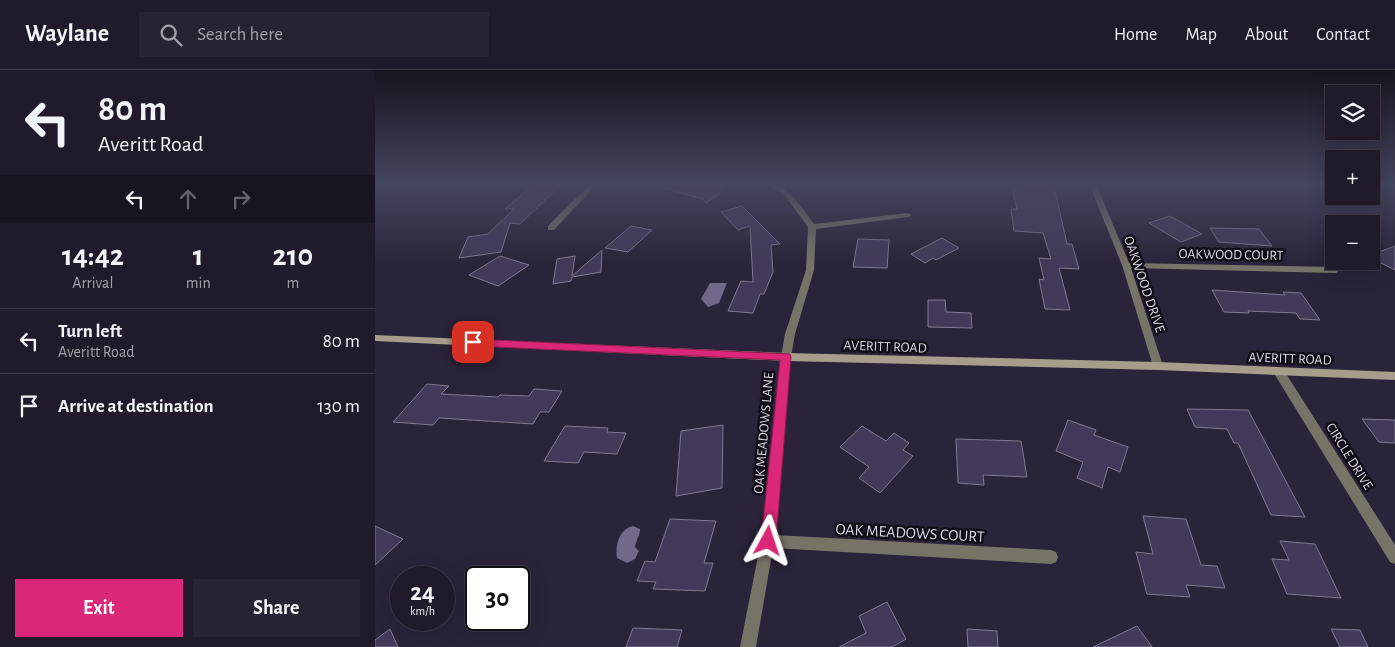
<!DOCTYPE html>
<meta charset="utf-8">
<style>
:root{--surface:#201a2b;--page:#282333;--text:#f1f3f6;--muted:#a2a1a9;--line:#3d3847;--accent:#db2777}
body{margin:0;font-family:"Alegreya Sans",sans-serif;background:var(--page);color:var(--text);height:100vh;display:flex;flex-direction:column;font-size:19px;white-space:nowrap}
*{box-sizing:border-box;margin:0}
p{font-size:16px;color:var(--muted)}
.icon{flex:none;width:28px;height:28px;fill:none;stroke:currentColor;stroke-width:2;stroke-linecap:round;stroke-linejoin:round}
.map{position:relative;flex:1;overflow:hidden}
.panel{display:flex;flex-direction:column;background:var(--surface);width:375px}
.panel>*{flex:none}
.top-card{background:#201a2b;color:var(--text);overflow:hidden}
.buttons{position:absolute;left:950px;top:15px;display:grid;gap:10px}
.buttons a{display:grid;place-items:center;width:55px;height:55px;border-radius:0px;background:var(--surface);box-shadow:0 5px 20px #0002,0 0 0 1px var(--line);font-size:25px}
.speed{position:absolute;left:15px;top:496px;display:flex;gap:10px;font-size:25px;font-weight:700;text-align:center}
.speed>*{display:grid;place-content:center;width:65px;height:65px;border-radius:50%;background:var(--surface);box-shadow:0 5px 20px #0002,0 0 0 1px var(--line);line-height:1}
.speed small{font-size:12px;font-weight:400}
.speed .limit{border:2px solid #111;border-radius:8px;background:#fff;color:#111}
.pin{position:absolute;display:grid;place-items:center;width:42px;height:42px;color:#fff;margin:-21px;border-radius:10px;box-shadow:0 2px 8px #0006}
.me{position:absolute;width:55px;margin:-28px;rotate:5deg;stroke-linejoin:round;filter:drop-shadow(0 0 4px #0008)}
.turn{display:flex;align-items:center;gap:18px;height:105px;padding:0 15px;font-size:22px}
.turn .icon{width:65px;height:65px;stroke-width:2.5}
.turn b{display:block;font-size:35px;line-height:42px}
.lanes{display:flex;align-items:center;height:48px;padding:0 15px;background:#0003;justify-content:center;gap:25px;direction:ltr}
.lanes .off{opacity:.35}
.eta{display:flex;justify-content:space-evenly;align-items:center;height:85px;text-align:center}
.eta b{font-size:30px;font-weight:600;line-height:35px}
.cta{display:flex;gap:10px;margin-top:auto;padding:10px 15px}
.cta a{flex:1;height:58px;border-radius:0px;background:var(--accent);color:#fff;font-size:20px;font-weight:600;line-height:58px;text-align:center}
.cta a+a{background:var(--page);color:var(--text)}
ul{padding:0;list-style:none}
li{display:flex;align-items:center;gap:15px;height:65px;padding:0 15px;border-top:1px solid var(--line)}
li div{flex:1}
li b{display:block;font-size:19px}
li em{font-style:normal}
header{display:flex;align-items:center;gap:30px;box-sizing:border-box;height:70px;padding:0 25px;background:var(--surface);border-bottom:1px solid var(--line)}
header strong{font-size:24px}
nav{display:flex;gap:28px;margin-inline-start:auto;font-size:18px}
.search{width:350px;height:45px;background:var(--page);display:flex;align-items:center;gap:12px;box-sizing:border-box;padding:0 18px;border-radius:0px;color:var(--muted);font-size:19px}
main{display:flex;flex:1;min-height:0}
.map>svg:first-child{display:block}
</style>
<header>
<strong>Waylane</strong>
<div class="search"><svg class="icon" aria-label="search" viewBox="0 0 24 24"><circle cx="10" cy="10" r="6"/><path d="M15 15l6 6"/></svg>Search here</div>
<nav><a>Home</a><a>Map</a><a>About</a><a>Contact</a></nav>
</header>
<main>
<section class="panel">
<div class="top-card">
<div class="turn"><svg class="icon" aria-label="left" viewBox="0 0 24 24"><path d="M17 20v-9H6M10 6l-5 5 5 5"/></svg><div><b>80 m</b>Averitt Road</div></div>
<div class="lanes"><svg class="icon" aria-label="left" viewBox="0 0 24 24"><path d="M17 20v-9H6M10 6l-5 5 5 5"/></svg><svg class="icon off" aria-label="ahead" viewBox="0 0 24 24"><path d="M12 20V5M6 11l6-6 6 6"/></svg><svg class="icon off" aria-label="right" viewBox="0 0 24 24"><path d="M7 20v-9h11M14 6l5 5-5 5"/></svg></div>
</div>
<div class="eta">
<div><b>14:42</b><p>Arrival</p></div>
<div><b>1</b><p>min</p></div>
<div><b>210</b><p>m</p></div>
</div>
<ul>
<li><svg class="icon" aria-label="left" viewBox="0 0 24 24"><path d="M17 20v-9H6M10 6l-5 5 5 5"/></svg><div><b>Turn left</b><p>Averitt Road</p></div><em>80 m</em></li>
<li><svg class="icon" aria-label="arrive" viewBox="0 0 24 24"><path d="M6 21V4h12l-3 4 3 4H6"/></svg><div><b>Arrive at destination</b></div><em>130 m</em></li>
</ul>
<div class="cta"><a>Exit</a><a>Share</a></div>
</section>
<div class="map">
<svg width="1020" height="577" viewBox="0 0 1020 577">
<rect width="100%" height="100%" fill="#2b2339"/>
<!-- water -->
<path fill="#74688a" d="M 335,213 L 352,213 L 344,233 L 333,237 L 326,229 Z
M 258,456 L 265,459 C 265,466 261,470 260,477 L 264,481 L 260,489 L 252,493 L 242,488 C 240,475 244,459 258,456 Z"/>
<!-- building -->
<path fill="#443958" stroke="#817892" d="M 159,114 L 187,114 L 145,154 L 135,153 L 126,182 L 84,188 L 93,167 L 113,164 L 139,139 L 130,139 Z
M 289,114 L 336,114 L 352,118 L 331,133 L 328,129 L 288,118 Z
M 646,115 L 679,116 L 692,174 L 697,174 L 704,199 L 684,198 L 695,240 L 670,239 L 664,209 L 669,210 L 664,188 L 676,189 L 668,163 L 639,161 L 636,139 L 642,139 L 637,119 L 647,119 Z
M 367,136 L 405,174 L 396,175 L 398,202 L 389,224 L 385,224 L 378,243 L 353,241 L 366,211 L 378,212 L 375,156 L 363,160 L 346,142 Z
M 795,146 L 827,164 L 806,172 L 774,153 Z
M 256,156 L 277,160 L 253,182 L 230,178 Z
M 835,158 L 884,159 L 897,176 L 844,172 Z
M 567,168 L 584,178 L 561,190 L 558,188 L 550,193 L 536,184 Z
M 483,169 L 514,170 L 512,198 L 478,197 Z
M 1020,176 L 1020,200 L 996,188 L 996,185 Z
M 227,180 L 226,202 L 197,207 L 196,211 L 178,214 L 182,189 L 200,186 L 197,206 Z
M 125,186 L 154,195 L 123,216 L 94,205 Z
M 837,220 L 910,225 L 908,222 L 926,223 L 945,250 L 925,249 L 921,243 L 873,241 L 874,243 L 849,242 Z
M 553,230 L 570,230 L 571,242 L 596,243 L 597,258 L 553,257 Z
M 52,314 L 74,316 L 66,324 L 123,327 L 125,325 L 154,326 L 159,319 L 187,321 L 174,342 L 165,342 L 158,354 L 64,348 L 58,355 L 18,352 Z
M 812,339 L 873,340 L 930,447 L 896,445 L 863,373 L 859,373 L 852,359 L 820,357 Z
M 987,349 L 1020,350 L 1020,373 L 1004,372 Z
M 693,350 L 721,360 L 719,365 L 753,377 L 745,402 L 733,397 L 727,418 L 702,408 L 708,392 L 681,381 Z
M 348,355 L 347,418 L 301,426 L 306,361 Z
M 190,356 L 233,358 L 232,362 L 251,363 L 242,384 L 209,382 L 203,393 L 169,391 Z
M 487,356 L 511,371 L 519,363 L 534,373 L 528,380 L 538,386 L 505,423 L 484,408 L 494,397 L 465,377 Z
M 581,369 L 646,371 L 652,407 L 608,405 L 609,415 L 583,413 Z
M 768,446 L 811,449 L 826,495 L 842,496 L 850,518 L 811,515 L 815,527 L 772,524 L 761,482 L 778,484 Z
M 295,449 L 341,451 L 329,493 L 338,493 L 330,521 L 278,519 L 281,512 L 262,511 L 270,491 L 280,492 Z
M 0,456 L 28,469 L 0,495 Z
M 905,471 L 940,474 L 966,528 L 912,524 L 897,489 L 914,490 Z
M 512,532 L 531,569 L 517,577 L 464,577 L 491,563 L 484,546 Z
M 762,556 L 777,577 L 718,577 Z
M 258,558 L 307,560 L 302,577 L 251,577 Z
M 15,559 L 23,577 L 0,577 L 0,570 Z
M 592,559 L 622,561 L 623,577 L 593,577 Z
M 956,559 L 985,560 L 993,577 L 965,577 Z"/>
<g fill="none" stroke-linecap="round" stroke-linejoin="round">
<!-- street -->
<path fill="#787367" fill-rule="evenodd" d="M 215,114 L 222,114 L 179,160 L 173,160 L 173,156 Z
M 390,114 C 414,114 426,137 439,154 L 533,143 L 537,145 L 533,147 L 441,159 L 439,200 L 420,264 L 416,287 L 400,465 L 676,480 L 681,482 L 683,487 L 681,492 L 676,494 L 398,478 L 381,577 L 365,577 L 386,471 L 406,287 L 410,264 L 431,200 L 433,157 L 408,123 Z
M 716,114 L 723,114 L 722,116 L 754,193 L 961,197 L 965,200 L 961,203 L 756,198 L 788,296 L 783,300 L 779,299 L 747,195 L 715,116 Z
M 904,298 L 908,299 L 1020,475 L 1020,494 L 1015,492 L 900,305 L 899,302 L 900,299 Z"/>
<!-- secondary -->
<path fill="#a69e8b" fill-rule="evenodd" d="M 0,265 L 411,283 L 783,292 L 1020,302 L 1020,310 L 783,300 L 411,291 L 0,271 Z"/>
</g>
<!-- sky -->
<linearGradient id="sky" x2="0" y2="1"><stop stop-color="#18131f"/><stop offset="0.59" stop-color="#44455f"/><stop offset="1" stop-color="#44455f" stop-opacity="0"/></linearGradient>
<rect width="1020" height="194" fill="url(#sky)"/>
<!-- route -->
<path fill="#db2777" stroke="#8e194d" d="M 98,269 L 415,284 L 416,287 L 401,471 L 398,476 L 393,478 L 388,476 L 386,471 L 405,290 L 98,276 L 92,272 Z"/>
<g text-anchor="middle" stroke-width="5" stroke-linejoin="round" paint-order="stroke">
<!-- street labels -->
<g font-size="14" fill="#dbd7e6" stroke="#120e18">
<text transform="translate(856 184) rotate(1)" y="5">OAKWOOD COURT</text>
<text transform="translate(770 214) rotate(71)" y="5">OAKWOOD DRIVE</text>
<text transform="translate(510 276) rotate(2)" y="5">AVERITT ROAD</text>
<text transform="translate(915 288) rotate(2)" y="5">AVERITT ROAD</text>
<text transform="translate(388 363) rotate(-85)" y="5">OAK MEADOWS LANE</text>
<text transform="translate(975 386) rotate(58)" y="5">CIRCLE DRIVE</text>
</g>
<!-- near-street labels -->
<g font-size="16" fill="#dbd7e6" stroke="#120e18">
<text transform="translate(535 462) rotate(3)" y="6">OAK MEADOWS COURT</text>
</g>
</g>
</svg>
<div class="buttons">
<a><svg class="icon" aria-label="layers" viewBox="0 0 24 24"><path d="M12 4l9 5-9 5-9-5zM3 14l9 5 9-5"/></svg></a>
<a>+</a>
<a>−</a>
</div>
<div class="speed"><div>24<small>km/h</small></div><div class="limit">30</div></div>
<div class="pin" style="left:98px;top:272px;background:#d93025"><svg class="icon" aria-label="arrive" viewBox="0 0 24 24"><path d="M6 21V4h12l-3 4 3 4H6"/></svg></div>
<svg class="me" style="left:393px;top:471px" viewBox="-20 -20 40 40"><path d="M0-17L14 15 0 8-14 15z" fill="#db2777" stroke="#fff" stroke-width="4"/></svg>
</div>
</main>
